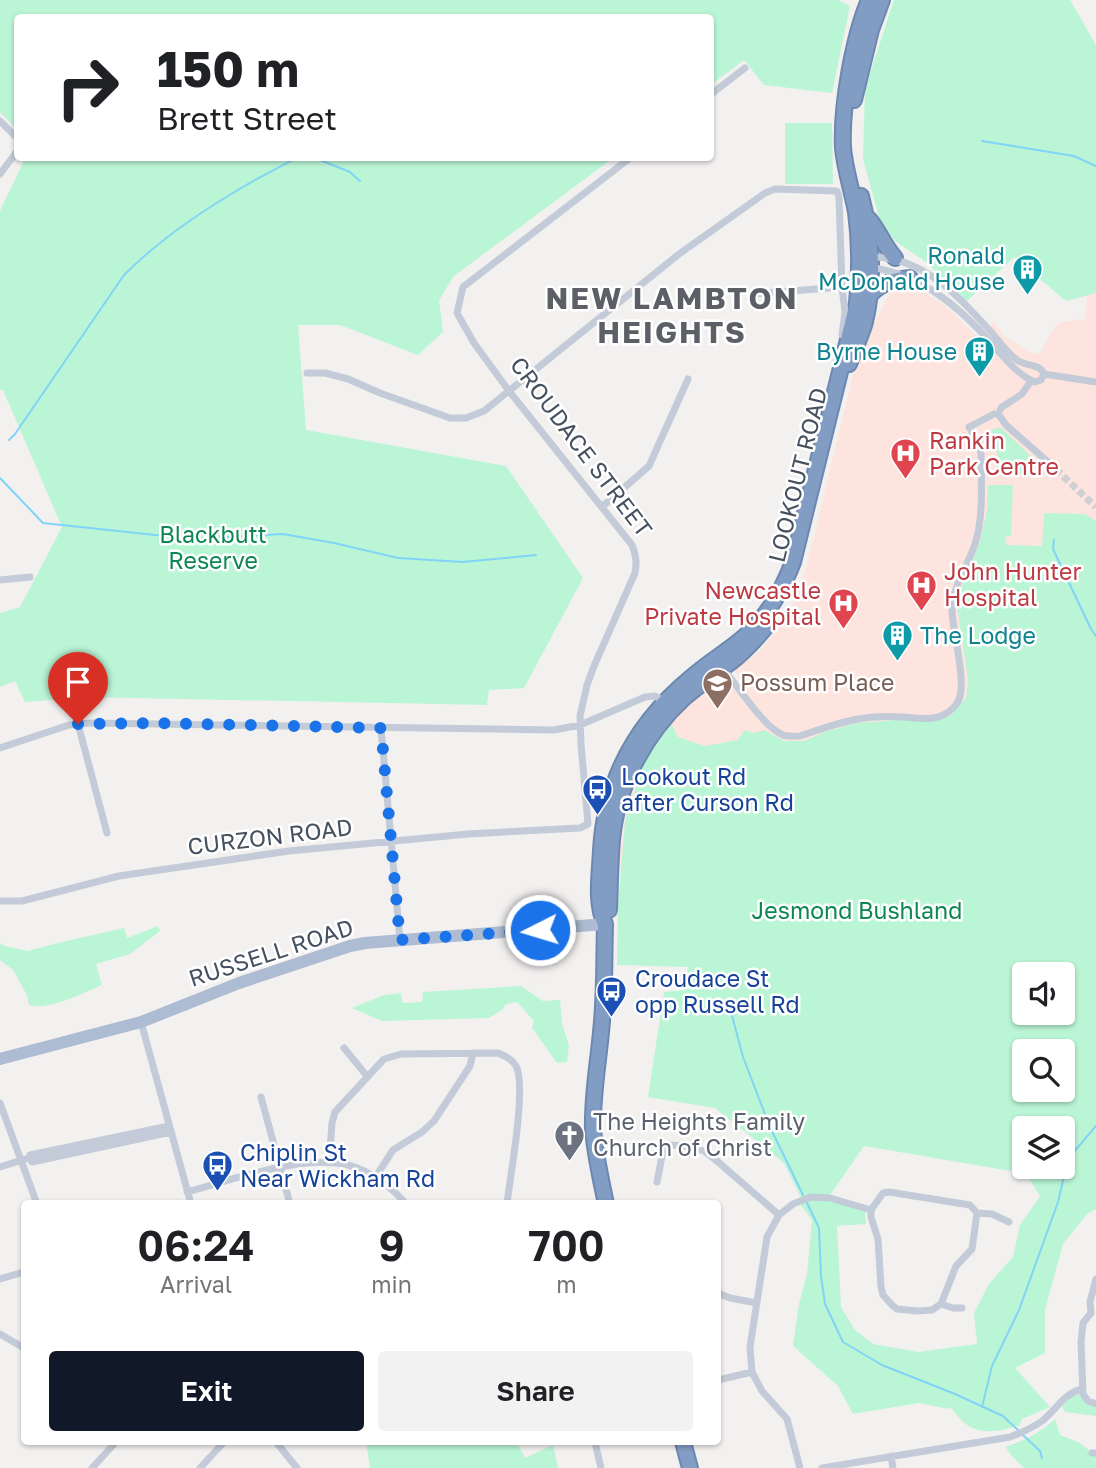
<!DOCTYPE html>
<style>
:root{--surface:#fff;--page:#f2f2f2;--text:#202124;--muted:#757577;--accent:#111827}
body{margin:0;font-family:"Golos Text",sans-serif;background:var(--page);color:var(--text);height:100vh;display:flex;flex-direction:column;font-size:26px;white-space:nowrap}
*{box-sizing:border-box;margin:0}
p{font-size:23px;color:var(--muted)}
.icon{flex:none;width:38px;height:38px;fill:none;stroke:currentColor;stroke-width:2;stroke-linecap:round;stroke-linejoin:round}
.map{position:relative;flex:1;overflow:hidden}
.side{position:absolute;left:21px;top:1200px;width:700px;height:245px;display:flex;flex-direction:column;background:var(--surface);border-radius:7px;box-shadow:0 2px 5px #0004}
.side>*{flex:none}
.hud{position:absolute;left:14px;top:14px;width:700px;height:147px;border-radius:7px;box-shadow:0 2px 5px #0004;background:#fff;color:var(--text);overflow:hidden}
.fabs{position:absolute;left:1012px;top:962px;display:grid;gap:14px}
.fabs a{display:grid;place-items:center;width:63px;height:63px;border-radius:7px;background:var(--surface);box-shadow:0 2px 5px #0004;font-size:35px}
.pin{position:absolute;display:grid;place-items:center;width:60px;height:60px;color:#fff;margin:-72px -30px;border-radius:50% 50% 50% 0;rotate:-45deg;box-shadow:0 0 7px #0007}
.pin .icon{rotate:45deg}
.me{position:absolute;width:77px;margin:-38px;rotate:265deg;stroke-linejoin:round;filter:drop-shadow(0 0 5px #0008)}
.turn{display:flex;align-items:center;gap:24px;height:147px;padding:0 28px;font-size:32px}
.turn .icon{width:91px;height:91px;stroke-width:2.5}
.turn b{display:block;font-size:49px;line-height:60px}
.eta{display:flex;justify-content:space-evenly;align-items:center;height:119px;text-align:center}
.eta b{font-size:42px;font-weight:600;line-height:49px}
.action{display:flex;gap:14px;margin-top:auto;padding:14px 28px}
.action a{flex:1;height:80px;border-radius:7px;background:var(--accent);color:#fff;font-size:28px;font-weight:600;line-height:80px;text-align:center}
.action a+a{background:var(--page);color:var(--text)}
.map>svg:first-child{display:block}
</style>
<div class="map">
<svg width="1096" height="1468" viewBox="0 0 1096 1468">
<rect width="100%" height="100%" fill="#f3f0f0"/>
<!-- medical -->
<path fill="#fee4df" d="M 1096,277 L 1096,604 L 968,937 L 713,865 L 618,865 L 627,807 L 642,765 L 654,743 L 670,722 L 693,699 L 718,678 L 725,679 L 734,690 L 743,683 L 735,670 L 762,649 L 774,633 L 787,621 L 807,565 L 853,375 L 862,348 L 891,290 L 896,285 L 910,284 L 916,286 L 950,310 L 981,340 L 994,321 L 1004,336 L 1031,353 L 1037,354 L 1041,351 L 1050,333 L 1060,322 L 1085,319 L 1088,284 Z"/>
<!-- green -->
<path fill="#baf5d6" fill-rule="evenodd" d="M 0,0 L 838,0 L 850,6 L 832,93 L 764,85 L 744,60 L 711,85 L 710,18 L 18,18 L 17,130 L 0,112 Z
M 894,0 L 1070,0 L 1096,45 L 1096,293 L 1066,301 L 1014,257 L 966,302 L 926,262 L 895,241 L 880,221 L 863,159 L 865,89 Z
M 785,123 L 832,123 L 833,184 L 785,184 Z
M 25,158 L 613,158 L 454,276 L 439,300 L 443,332 L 418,355 L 340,325 L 298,325 L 306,430 L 506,466 L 583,578 L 524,688 L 489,690 L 487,705 L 85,697 L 25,702 L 15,681 L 0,687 L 0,613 L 20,607 L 62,527 L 3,390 L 0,390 L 0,211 Z
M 1000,427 L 1036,461 L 1032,474 L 996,473 L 997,448 L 988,438 L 991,430 Z
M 988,485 L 1013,485 L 1011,536 L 1005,537 L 1006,545 L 1042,546 L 1044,513 L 1085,514 L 1096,521 L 1096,1209 L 1087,1214 L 1063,1244 L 1045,1310 L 1045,1353 L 1015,1368 L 1050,1407 L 1022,1419 L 1020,1425 C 990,1435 969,1436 951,1407 L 948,1409 L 919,1403 L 853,1414 L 838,1386 L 793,1346 L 799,1304 L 807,1274 L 812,1220 L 800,1204 L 817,1199 L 829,1200 L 865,1210 L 866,1224 L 837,1226 L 841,1307 L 855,1330 L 873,1344 L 918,1352 L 977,1344 L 974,1313 L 989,1284 L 1013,1257 L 1020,1225 L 1040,1196 L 1024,1171 L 1011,1171 L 864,1146 L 830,1195 L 801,1198 L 784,1163 L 715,1108 L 648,1097 L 664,992 L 685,990 L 688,967 L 617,965 L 618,906 L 625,821 L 645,760 L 671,723 L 678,737 L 705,746 L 737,740 L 745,730 L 754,733 L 764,730 L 784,741 L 804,741 L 825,732 L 856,723 L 896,720 L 935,721 L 950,716 L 966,698 L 968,680 L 957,606 L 963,583 L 980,542 L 987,511 ZM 1024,975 L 1062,975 L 1062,1013 L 1024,1013 ZM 1024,1052 L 1062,1052 L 1062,1090 L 1024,1090 ZM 1024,1129 L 1062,1129 L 1062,1167 L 1024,1167 Z
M 158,926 L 160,931 L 130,954 L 96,964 L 102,985 C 83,993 49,1011 29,1005 L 27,995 L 13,970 L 0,960 L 0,943 L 5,946 L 28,951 L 58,943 L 124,928 L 127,938 Z
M 521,986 L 543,1001 L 560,1000 L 562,1024 L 569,1045 L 567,1062 L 557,1063 L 532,1028 L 534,1021 L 517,1002 L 506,1004 L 502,1010 L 489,1018 L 382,1021 L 352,1008 L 384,995 L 401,993 L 402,1003 L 422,1002 L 423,992 Z
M 1080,1394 L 1096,1406 L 1096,1416 L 1065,1412 L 1062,1407 L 1072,1396 Z
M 1055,1419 L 1060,1435 L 1080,1443 L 1096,1456 L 1096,1468 L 1024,1468 L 1010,1454 L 1006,1447 C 1025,1440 1040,1433 1055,1419 Z
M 366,1442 L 517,1442 L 525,1458 L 553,1445 L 558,1468 L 370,1468 Z"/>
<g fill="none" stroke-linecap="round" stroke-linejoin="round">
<!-- stream -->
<path stroke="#82d4f7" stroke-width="2" d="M 982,141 L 1074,156 L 1096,166
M 315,158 L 350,172 L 360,181
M 9,440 L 15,434 L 124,275 C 159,240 200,212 243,187 C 261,176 279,168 296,158
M 0,478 L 43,523 L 193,539 L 283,534 L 334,543 L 398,558 L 463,562 L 536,555
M 1054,540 L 1053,549 L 1091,629 L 1096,636
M 730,1008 L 743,1057 L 770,1127 L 803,1195
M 807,1203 L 819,1228 L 821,1276 L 825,1304 L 843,1342 L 882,1365 L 955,1394 L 1003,1416 L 1019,1431
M 982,1407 L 992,1366 L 1019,1310 L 1058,1202 L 1068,1159 L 1096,1126
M 1023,1435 L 1040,1451 L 1042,1458"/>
<!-- street-tunnel -->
<path stroke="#d0d0d3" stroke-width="7" stroke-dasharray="7 3.5" stroke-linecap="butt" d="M 1048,462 L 1096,507"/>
<defs>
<path id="highway" d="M 854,100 L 871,30 L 882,0
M 869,219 C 879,231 884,246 895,258
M 870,295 C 882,282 894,280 910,278
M 849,364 C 854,350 861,336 865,322 C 875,280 872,238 861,196
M 609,910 C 610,886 610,863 612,840 C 617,786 645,734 684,698 C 699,685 715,674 731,662 C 744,652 755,640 765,628
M 606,1204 C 601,1180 595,1154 593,1129 C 592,1097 598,1065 601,1032 C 605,997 604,960 605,924 C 595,903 600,874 601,850 C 605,779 638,721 693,676 C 709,662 728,651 744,637 C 768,616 782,591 793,562 L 857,303 C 860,272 860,242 856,212 C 852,190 845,170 843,148 C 841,107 853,38 869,0
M 683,1442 L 690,1468"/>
</defs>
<!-- highway casing -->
<use href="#highway" stroke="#6d88b0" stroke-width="18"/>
<!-- street -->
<path stroke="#c2cbd7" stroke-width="7" d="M 710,95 L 745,68
M 0,121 L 18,139
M 0,174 L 18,150
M 869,257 C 921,255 959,296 991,332 C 999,341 1007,353 1017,360 C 1026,367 1040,363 1044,374
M 870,267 C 921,275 958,305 991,343 C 1005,358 1016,374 1035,382 L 1041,380 L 1044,374
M 754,294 L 842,287
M 307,373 L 325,373 L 348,379 L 380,393 L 450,418 L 466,418 L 484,411 L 679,254 L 765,193 L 775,189 L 837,191 L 839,197 L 842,287 L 845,312 L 842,335
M 1044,374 L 1096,382
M 1000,410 L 1002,407 L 1022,394 L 1031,381
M 999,415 L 1006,425 L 1048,462
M 602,507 L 649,466 L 688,379
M 0,580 L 30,577
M 722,668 C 738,685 762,726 783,735 C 788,737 794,736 800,736 C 839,723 862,714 903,717 C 917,718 933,721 945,714 C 949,712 955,707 957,703 C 969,688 952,631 952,609 C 953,586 968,565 975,544 C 984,516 981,483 981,454 L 979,444 L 969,427 L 994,414
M 78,724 L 107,833
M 381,728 L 400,940
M 0,748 L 69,725 L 91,723 L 554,730 L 580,725 L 645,697 L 655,696 L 664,701
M 0,901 L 22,901 L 119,876 L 289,851 L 468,834 L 580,828 L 588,824 L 581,744 L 580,716 L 587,685 L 594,666 L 635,573 C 637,562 636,555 632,545 L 509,391 L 474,343 L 457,313 L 463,287 L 630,158
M 141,1022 L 191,1204
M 344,1048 L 367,1076
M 261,1097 L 290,1204
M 0,1103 L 37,1204
M 29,1158 L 32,1162 L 171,1132
M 329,1163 L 332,1123 L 335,1112 L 384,1059 L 401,1054 L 498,1053 C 505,1056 512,1059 516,1066 C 527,1086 510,1177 507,1204
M 0,1167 L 29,1158 L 30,1155 L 169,1126
M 375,1178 L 393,1150 L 422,1132 L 434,1121 L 470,1066 L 473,1053
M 657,1182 L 662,1156 L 670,1145 L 687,1146 L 704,1151 L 717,1161 L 779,1215
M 187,1192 C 231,1180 304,1154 348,1165 C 370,1171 392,1187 406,1204
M 977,1213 L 972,1249 L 956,1266 L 941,1304 L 932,1310 L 917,1311 L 897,1309 L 892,1305 L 883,1295 L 881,1287 L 878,1239 L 871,1217 L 871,1210 L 883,1193 L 889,1192 L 970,1205 L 977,1213 L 992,1214 L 1009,1222
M 0,1279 L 24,1272
M 1096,1279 L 1090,1302 L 1091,1313 L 1083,1323 L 1081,1342 L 1083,1394 L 1088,1401 L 1096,1404
M 718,1293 L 730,1298 L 757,1303
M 941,1304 L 953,1308 L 962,1308
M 0,1334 L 24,1348
M 752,1372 L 750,1347 L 767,1237 L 779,1215 L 793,1204 L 811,1197 L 830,1198 L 871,1210
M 718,1380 L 752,1372 L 762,1391 L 787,1419 L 800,1468
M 276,1442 L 297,1468
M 595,1442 L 601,1468
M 1092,1453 L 1096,1453
M 891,1456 L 893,1468
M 92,1468 L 116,1442
M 200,1468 L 224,1442
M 822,1468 L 1010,1437 C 1021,1433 1032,1428 1042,1421 C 1056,1410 1064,1393 1082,1389"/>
<!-- primary -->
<path stroke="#adbcd2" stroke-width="12" d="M 0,1059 L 141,1022 L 239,983 L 350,946 L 365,943 L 605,924"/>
<!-- highway -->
<use href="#highway" stroke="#829dc4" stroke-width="14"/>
</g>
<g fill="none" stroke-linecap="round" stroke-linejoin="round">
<!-- route -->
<path stroke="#1a73e8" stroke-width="12" stroke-dasharray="0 21.6" d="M 78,724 L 156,723 L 381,728 L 400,940 L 540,930"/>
</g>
<!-- icons -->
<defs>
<symbol id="building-pin" viewBox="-11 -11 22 30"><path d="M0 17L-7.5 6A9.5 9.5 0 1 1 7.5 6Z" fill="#0f9aa8" stroke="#fff"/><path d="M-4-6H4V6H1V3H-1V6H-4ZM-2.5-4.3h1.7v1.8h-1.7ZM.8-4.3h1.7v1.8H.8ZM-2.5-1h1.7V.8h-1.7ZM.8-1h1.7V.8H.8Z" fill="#fff"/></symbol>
<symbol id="hospital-pin" viewBox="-11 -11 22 30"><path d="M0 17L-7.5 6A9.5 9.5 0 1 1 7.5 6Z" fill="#e0444e" stroke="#fff"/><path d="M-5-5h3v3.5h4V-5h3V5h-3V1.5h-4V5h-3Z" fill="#fff"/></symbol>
<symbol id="school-pin" viewBox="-11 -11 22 30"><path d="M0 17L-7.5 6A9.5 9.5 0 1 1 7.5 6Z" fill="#8d6e63" stroke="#fff"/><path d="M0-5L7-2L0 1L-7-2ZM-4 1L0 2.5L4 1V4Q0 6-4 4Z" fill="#fff"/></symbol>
<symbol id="bus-pin" viewBox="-11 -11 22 30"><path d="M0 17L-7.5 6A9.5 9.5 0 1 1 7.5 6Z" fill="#1a4fb4" stroke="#fff"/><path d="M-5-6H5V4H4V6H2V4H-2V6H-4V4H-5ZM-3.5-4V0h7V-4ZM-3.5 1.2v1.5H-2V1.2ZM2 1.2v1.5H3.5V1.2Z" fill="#fff"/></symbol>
<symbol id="church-pin" viewBox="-11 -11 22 30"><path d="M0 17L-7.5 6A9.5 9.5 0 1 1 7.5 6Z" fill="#6b7280" stroke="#fff"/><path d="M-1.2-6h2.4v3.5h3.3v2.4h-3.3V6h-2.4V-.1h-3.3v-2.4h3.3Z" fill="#fff"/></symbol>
</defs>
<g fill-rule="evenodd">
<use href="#building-pin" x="1010" y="252" width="35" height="47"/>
<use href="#building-pin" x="962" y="334" width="35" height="47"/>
<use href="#hospital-pin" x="888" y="436" width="35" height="47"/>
<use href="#hospital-pin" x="904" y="568" width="35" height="47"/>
<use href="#hospital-pin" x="826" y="586" width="35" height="47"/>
<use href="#building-pin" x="880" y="618" width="35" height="47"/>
<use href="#school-pin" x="700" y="666" width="35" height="47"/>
<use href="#bus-pin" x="580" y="772" width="35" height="47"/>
<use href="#bus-pin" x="594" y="974" width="35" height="47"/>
<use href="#church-pin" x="552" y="1118" width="35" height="47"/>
<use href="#bus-pin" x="200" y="1148" width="35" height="47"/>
</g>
<g text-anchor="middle" stroke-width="5" stroke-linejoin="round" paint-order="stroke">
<!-- culture labels -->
<g font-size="23" fill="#0d838f" stroke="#fff" text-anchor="end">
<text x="1005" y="264">Ronald<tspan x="1005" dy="26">McDonald House</tspan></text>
<text x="957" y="360">Byrne House</text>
<text x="920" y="644" text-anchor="start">The Lodge</text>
</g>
<!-- health labels -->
<g font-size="23" fill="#be3a42" stroke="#fff" text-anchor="start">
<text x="929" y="449">Rankin<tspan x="929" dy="26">Park Centre</tspan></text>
<text x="944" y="580">John Hunter<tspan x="944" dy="26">Hospital</tspan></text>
<text x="821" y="599" text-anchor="end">Newcastle<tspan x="821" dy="26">Private Hospital</tspan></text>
</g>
<!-- street labels -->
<g font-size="23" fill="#465160" stroke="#fff">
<text transform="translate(581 447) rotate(53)" y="8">CROUDACE STREET</text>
<text transform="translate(798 475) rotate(-76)" y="8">LOOKOUT ROAD</text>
<text transform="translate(270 837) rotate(-7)" y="8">CURZON ROAD</text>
<text transform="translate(271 953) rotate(-18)" y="8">RUSSELL ROAD</text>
</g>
<!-- park labels -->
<g font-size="23" fill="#0c8654" stroke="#fff">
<text x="213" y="543">Blackbutt<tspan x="213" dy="26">Reserve</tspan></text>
<text x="857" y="919">Jesmond Bushland</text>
</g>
<!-- education labels -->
<g font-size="23" fill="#785e54" stroke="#fff" text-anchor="start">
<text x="740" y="691">Possum Place</text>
</g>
<!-- transit labels -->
<g font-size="23" fill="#164399" stroke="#fff" text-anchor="start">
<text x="621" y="785">Lookout Rd<tspan x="621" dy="26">after Curson Rd</tspan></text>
<text x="635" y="987">Croudace St<tspan x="635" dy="26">opp Russell Rd</tspan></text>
<text x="240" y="1161">Chiplin St<tspan x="240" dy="26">Near Wickham Rd</tspan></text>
</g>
<!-- worship labels -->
<g font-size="23" fill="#5b616d" stroke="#fff" text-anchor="start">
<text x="593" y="1130">The Heights Family<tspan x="593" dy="26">Church of Christ</tspan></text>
</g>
<!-- district labels -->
<g font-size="30" font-weight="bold" letter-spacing="2" fill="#5c5f66" stroke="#fff">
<text x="672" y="309">NEW LAMBTON<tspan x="672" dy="34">HEIGHTS</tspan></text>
</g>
</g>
</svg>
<div class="fabs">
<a><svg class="icon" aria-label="sound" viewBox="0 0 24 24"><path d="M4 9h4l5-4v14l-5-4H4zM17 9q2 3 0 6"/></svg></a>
<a><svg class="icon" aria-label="search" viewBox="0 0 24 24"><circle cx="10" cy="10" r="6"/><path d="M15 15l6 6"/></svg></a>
<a><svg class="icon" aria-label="layers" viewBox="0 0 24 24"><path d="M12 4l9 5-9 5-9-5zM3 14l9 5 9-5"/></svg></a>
</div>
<div class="pin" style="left:78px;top:724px;background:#d93025"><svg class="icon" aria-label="arrive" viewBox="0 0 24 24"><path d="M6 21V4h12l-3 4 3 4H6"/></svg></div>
<svg class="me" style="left:540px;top:930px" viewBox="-20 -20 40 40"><circle r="17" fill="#1a73e8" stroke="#fff" stroke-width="3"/><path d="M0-11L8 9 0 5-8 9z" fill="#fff"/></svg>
<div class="hud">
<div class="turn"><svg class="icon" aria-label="right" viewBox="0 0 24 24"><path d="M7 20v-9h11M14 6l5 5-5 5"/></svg><div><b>150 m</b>Brett Street</div></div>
</div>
<section class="side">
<div class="eta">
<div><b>06:24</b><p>Arrival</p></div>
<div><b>9</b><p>min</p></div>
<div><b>700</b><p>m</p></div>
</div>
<div class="action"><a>Exit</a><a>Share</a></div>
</section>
</div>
